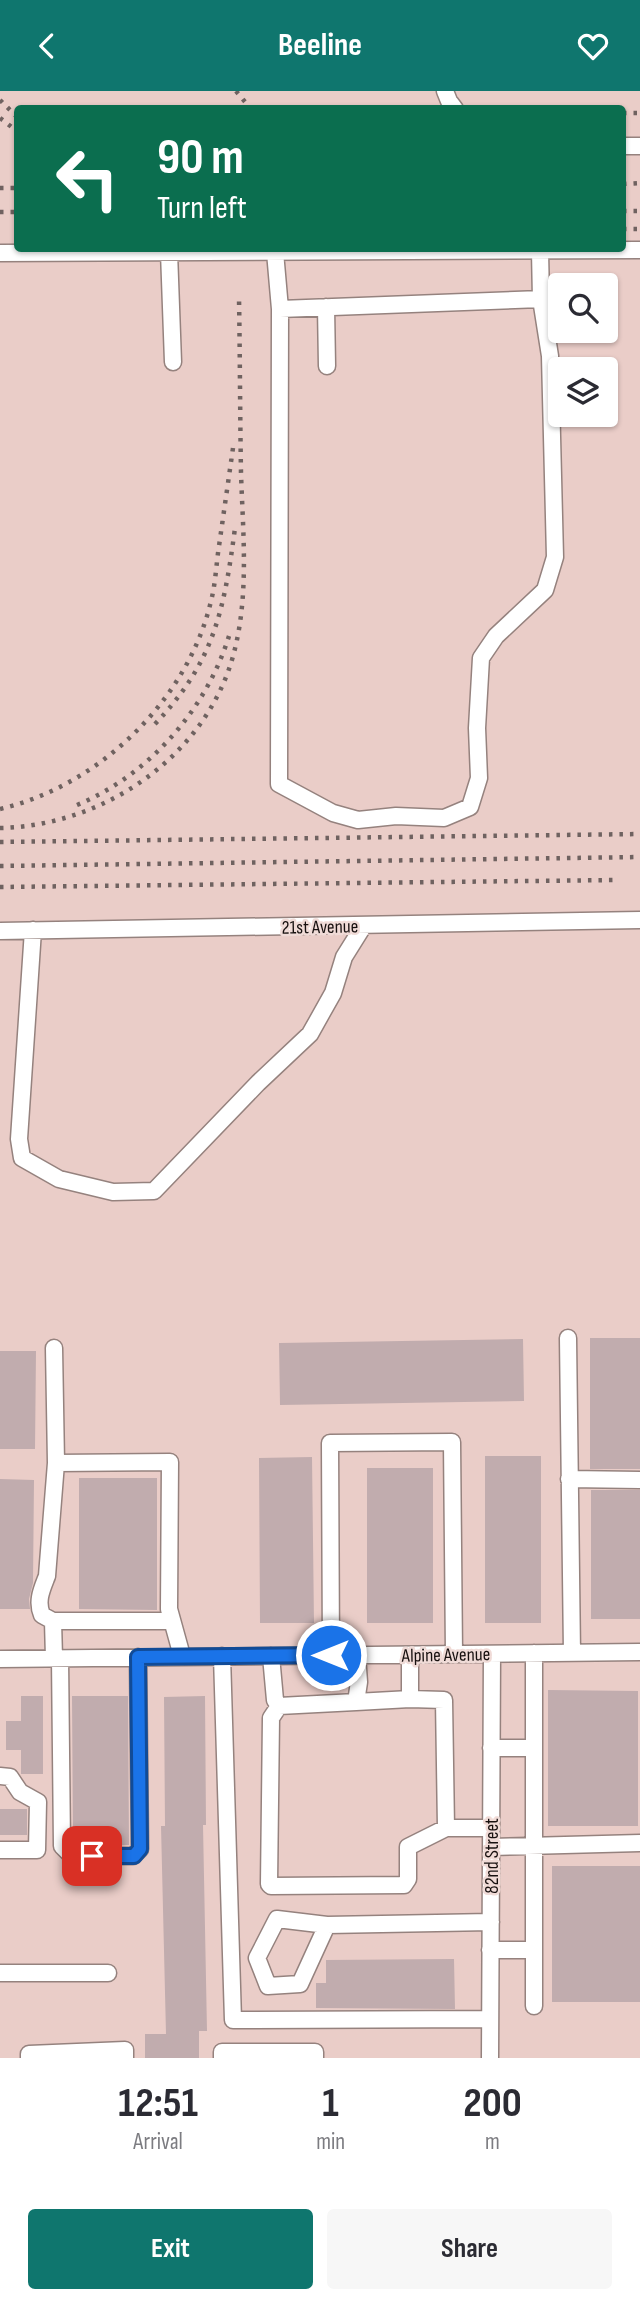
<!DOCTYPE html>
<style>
:root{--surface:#fff;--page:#f7f7f7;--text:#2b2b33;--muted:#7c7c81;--accent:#0f766e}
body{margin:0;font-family:"Sofia Sans Condensed",sans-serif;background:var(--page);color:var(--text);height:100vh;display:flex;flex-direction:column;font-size:26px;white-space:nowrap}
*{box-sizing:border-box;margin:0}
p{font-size:23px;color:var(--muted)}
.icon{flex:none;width:38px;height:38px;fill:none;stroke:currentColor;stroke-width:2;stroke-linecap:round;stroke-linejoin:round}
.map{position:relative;height:1967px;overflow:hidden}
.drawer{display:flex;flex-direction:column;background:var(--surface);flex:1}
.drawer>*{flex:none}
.guide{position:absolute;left:14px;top:14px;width:612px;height:147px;border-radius:7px;box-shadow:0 2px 5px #0004;background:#0b6e4f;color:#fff;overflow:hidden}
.controls{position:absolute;left:548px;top:182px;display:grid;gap:14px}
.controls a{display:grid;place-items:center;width:70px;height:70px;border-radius:7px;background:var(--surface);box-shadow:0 2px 5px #0004;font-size:35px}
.pin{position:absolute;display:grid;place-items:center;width:60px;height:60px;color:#fff;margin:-30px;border-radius:14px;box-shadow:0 4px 10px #0006}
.me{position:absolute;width:77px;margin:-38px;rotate:270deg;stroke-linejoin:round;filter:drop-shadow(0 0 5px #0008)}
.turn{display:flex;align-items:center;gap:24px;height:147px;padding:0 28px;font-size:32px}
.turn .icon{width:91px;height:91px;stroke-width:2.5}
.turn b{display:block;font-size:49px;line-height:60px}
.eta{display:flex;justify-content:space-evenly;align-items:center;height:119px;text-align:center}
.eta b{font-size:42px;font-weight:700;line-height:49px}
.primary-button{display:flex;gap:14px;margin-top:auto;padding:14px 28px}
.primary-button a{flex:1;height:80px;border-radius:7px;background:var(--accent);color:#fff;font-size:28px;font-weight:700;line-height:80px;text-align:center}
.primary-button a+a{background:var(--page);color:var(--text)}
header{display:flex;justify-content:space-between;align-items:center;height:91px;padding:0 28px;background:var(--accent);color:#fff;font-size:32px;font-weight:700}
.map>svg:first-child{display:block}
</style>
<header><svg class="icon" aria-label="back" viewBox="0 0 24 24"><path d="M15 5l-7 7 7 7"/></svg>Beeline<svg class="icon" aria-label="heart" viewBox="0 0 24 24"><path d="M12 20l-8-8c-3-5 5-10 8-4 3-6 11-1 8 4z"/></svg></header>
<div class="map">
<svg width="640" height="1967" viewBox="0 0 640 1967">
<rect width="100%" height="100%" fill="#f0dbd7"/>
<!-- built -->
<path fill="#eacdc8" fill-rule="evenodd" d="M 0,0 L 640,0 L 640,1967 L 0,1967 ZM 18,18 L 623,18 L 623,158 L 18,158 ZM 560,194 L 606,194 L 606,240 L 560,240 ZM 560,278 L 606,278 L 606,324 L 560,324 Z"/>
<!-- building -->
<path fill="#c1acae" d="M 590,1247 L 640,1247 L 640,1378 L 590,1378 Z
M 523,1248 L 524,1310 L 280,1314 L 279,1252 Z
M 0,1260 L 36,1260 L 35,1358 L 0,1358 Z
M 485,1365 L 541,1365 L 541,1532 L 485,1532 Z
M 312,1366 L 314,1532 L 260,1532 L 259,1367 Z
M 367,1377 L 433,1377 L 433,1532 L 367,1532 Z
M 79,1387 L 157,1387 L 157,1519 L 79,1518 Z
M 0,1388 L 34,1389 L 33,1492 L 29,1508 L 30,1518 L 0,1518 Z
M 591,1399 L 640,1399 L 640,1528 L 591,1528 Z
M 548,1599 L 638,1600 L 638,1735 L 548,1735 Z
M 21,1605 L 43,1605 L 43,1683 L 21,1683 L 21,1659 L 6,1659 L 6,1630 L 21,1630 Z
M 72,1605 L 128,1605 L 129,1754 L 76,1754 L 73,1751 Z
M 205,1605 L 206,1734 L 203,1734 L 207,1940 L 199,1940 L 199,1967 L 145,1967 L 145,1943 L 166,1943 L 161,1735 L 165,1735 L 164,1606 Z
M 0,1718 L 27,1718 L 27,1744 L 0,1744 Z
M 552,1775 L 640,1775 L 640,1911 L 552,1911 Z
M 454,1868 L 455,1918 L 316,1917 L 316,1892 L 326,1892 L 326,1869 Z"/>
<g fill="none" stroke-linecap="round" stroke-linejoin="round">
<defs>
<path id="minor" d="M 445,0 L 449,10 L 455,18
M 623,55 L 640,55
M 169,161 L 173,271
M 275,161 L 280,218 L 541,208 L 540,160
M 0,162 L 640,159
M 326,216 L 327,275
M 280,218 L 279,693 L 333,722 L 358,729 L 396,725 L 444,727 L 470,716 L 479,687 L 477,637 L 481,567 L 496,545 L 545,499 L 555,466 L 550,265 L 541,208
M 33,839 L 19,1048 L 22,1067 L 59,1088 L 113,1101 L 154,1100 L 258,992 L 310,943 L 333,902 L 344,866 L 364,834
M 0,840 L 640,829
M 568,1247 L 572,1562
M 56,1372 L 170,1371 L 169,1518 L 182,1565
M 569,1388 L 640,1389
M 53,1530 L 172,1530
M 534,1562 L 534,1915
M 331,1564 L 330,1352 L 452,1351 L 454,1563
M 222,1565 L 233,1929 L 490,1928
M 271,1565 L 275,1609 L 279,1615 L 356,1611 L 359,1591 L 357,1564
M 54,1567 L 53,1530 L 42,1524 C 36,1510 42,1498 47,1485 L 56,1372 L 54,1257
M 60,1567 L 62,1755 L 72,1765 L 133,1765 L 140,1758 L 138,1566
M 0,1568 L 640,1561
M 410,1608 L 444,1609 L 446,1737 L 491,1737
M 356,1611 L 410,1608 L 410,1564
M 279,1615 L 271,1627 L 269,1793 L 271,1795 L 404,1794 L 408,1788 L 408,1756 L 446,1737
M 491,1657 L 533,1657
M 0,1685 L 10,1686 L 20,1701 L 38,1711 L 37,1759 L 0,1759
M 491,1756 L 640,1752
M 327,1834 L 277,1828 L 257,1867 L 268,1895 L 300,1893 L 327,1834 L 491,1831
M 490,1859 L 534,1859
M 0,1882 L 108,1882
M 29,1967 L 29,1963 L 125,1959 L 125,1967
M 222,1967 L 222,1961 L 315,1961 L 315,1967
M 490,1967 L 492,1563"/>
</defs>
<!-- minor casing -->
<use href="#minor" stroke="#95827e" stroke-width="19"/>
<!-- minor -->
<use href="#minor" stroke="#fff" stroke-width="16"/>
<!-- rail -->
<path stroke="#6f6260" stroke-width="4.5" stroke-dasharray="3.5 7" stroke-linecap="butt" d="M 236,0 L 251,18
M 0,9 L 18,27
M 623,22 L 640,22
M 0,27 L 18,41
M 623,93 L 640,92
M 0,97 L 18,97
M 623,120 L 640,120
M 0,121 L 18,121
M 623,138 L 640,138
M 155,633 C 214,571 224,520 235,437
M 77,714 C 149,684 206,619 229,545
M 0,718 C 99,695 188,609 211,510 C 215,495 216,478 218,462 C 223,427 228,392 233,357
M 0,737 C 100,735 200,670 231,572 C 250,511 243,445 241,382 C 240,324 240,266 239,207
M 0,751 L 640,743
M 0,775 L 640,766
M 0,796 L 617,789"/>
</g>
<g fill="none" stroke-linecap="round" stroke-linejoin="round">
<defs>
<path id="route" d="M 92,1765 L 134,1765 L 140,1758 L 138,1566 L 331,1564"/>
</defs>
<!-- route casing -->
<use href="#route" stroke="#114b97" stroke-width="18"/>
<!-- route -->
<use href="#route" stroke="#1a73e8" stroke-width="12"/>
</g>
<g text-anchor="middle" stroke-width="5" stroke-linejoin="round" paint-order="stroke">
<!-- street labels -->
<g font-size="19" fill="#17100f" stroke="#f0dbd7">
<text transform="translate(320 835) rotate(-1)" y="7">21st Avenue</text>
<text transform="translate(446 1563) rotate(-1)" y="7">Alpine Avenue</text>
<text transform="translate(491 1765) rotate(-90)" y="7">82nd Street</text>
</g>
</g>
</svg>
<div class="controls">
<a><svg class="icon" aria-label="search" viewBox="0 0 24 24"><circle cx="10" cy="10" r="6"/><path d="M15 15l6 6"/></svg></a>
<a><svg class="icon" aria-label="layers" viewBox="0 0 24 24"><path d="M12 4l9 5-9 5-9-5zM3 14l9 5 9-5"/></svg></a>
</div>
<div class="pin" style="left:92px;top:1765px;background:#d93025"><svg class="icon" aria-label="arrive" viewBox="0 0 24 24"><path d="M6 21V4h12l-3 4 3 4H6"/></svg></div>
<svg class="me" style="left:331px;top:1564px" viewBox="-20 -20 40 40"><circle r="17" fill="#1a73e8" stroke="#fff" stroke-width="3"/><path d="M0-11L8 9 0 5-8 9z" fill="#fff"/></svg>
<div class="guide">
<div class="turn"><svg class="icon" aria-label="left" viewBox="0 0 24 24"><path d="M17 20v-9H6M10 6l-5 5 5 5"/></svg><div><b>90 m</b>Turn left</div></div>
</div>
</div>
<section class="drawer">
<div class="eta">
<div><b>12:51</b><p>Arrival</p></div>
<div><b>1</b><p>min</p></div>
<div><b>200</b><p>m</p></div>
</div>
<div class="primary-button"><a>Exit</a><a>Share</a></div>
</section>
